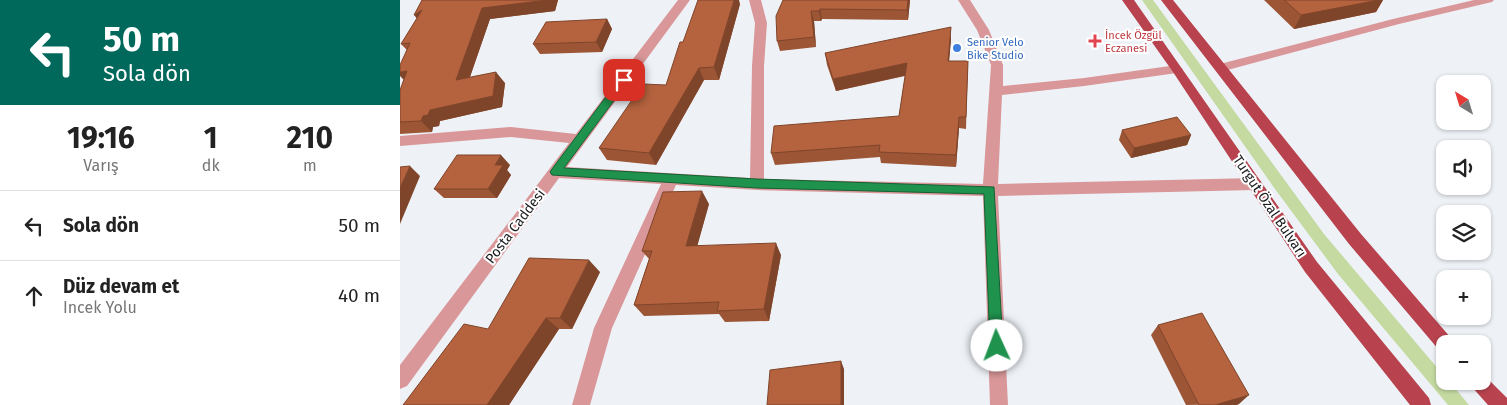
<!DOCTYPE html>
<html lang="tr">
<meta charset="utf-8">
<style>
:root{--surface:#fff;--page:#f2f2f2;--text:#222;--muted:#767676;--line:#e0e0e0}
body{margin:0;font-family:"Fira Sans",sans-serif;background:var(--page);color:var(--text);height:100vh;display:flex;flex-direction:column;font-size:19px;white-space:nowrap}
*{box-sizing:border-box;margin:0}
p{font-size:16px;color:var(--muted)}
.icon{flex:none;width:28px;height:28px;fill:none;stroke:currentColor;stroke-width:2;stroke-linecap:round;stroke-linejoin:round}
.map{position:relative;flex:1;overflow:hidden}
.drawer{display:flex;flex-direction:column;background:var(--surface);width:400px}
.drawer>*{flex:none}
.top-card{background:#00695c;color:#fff;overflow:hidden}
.needle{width:32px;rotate:322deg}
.buttons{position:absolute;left:1036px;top:75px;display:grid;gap:10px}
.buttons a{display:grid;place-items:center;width:55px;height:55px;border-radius:10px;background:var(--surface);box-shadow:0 1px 4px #0004;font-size:25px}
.pin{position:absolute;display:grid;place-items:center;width:42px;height:42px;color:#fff;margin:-21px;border-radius:10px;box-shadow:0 2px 8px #0006}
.me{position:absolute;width:55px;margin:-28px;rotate:358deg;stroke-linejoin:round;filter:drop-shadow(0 0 4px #0008)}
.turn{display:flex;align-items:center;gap:18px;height:105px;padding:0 20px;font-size:22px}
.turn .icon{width:65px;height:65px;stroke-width:2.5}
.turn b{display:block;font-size:35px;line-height:42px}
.eta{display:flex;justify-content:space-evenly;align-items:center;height:85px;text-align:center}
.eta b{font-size:30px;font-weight:700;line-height:35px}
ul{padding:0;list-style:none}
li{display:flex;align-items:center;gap:15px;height:70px;padding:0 20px;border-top:1px solid var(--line)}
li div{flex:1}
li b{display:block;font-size:19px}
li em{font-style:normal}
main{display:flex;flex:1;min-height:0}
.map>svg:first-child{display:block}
</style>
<main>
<section class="drawer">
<div class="top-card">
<div class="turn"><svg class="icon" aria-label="left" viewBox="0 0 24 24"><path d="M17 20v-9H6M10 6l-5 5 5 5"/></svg><div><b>50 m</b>Sola dön</div></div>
</div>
<div class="eta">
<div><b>19:16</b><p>Varış</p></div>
<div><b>1</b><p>dk</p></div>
<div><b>210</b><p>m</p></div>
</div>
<ul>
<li><svg class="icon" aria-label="left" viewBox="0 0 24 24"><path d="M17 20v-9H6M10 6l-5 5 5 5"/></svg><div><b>Sola dön</b></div><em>50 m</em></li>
<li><svg class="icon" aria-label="ahead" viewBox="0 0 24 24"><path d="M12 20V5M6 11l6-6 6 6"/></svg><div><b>Düz devam et</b><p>Incek Yolu</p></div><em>40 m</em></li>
</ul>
</section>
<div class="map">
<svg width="1107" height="405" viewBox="0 0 1107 405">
<rect width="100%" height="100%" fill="#eef2f7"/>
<!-- green -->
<path fill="#c4daa1" d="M 742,0 L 753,0 L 924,234 L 1045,377 L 1045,381 L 1049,381 L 1069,405 L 1048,405 L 938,274 L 875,189 Z"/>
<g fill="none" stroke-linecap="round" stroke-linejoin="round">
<!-- minor -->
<path fill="#d99799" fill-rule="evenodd" d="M 278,0 L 290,0 L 167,167 L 350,178 L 352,66 L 355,23 L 349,0 L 361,0 L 367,23 L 364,66 L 364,179 L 583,184 L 591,65 L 577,30 L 558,0 L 570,0 L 589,30 L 603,65 L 603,86 L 684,78 L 777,65 L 783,69 L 777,73 L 684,86 L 602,95 L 598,184 L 855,178 L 860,180 L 862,184 L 860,188 L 855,190 L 598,196 L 608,405 L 590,405 L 583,196 L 357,190 L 276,185 L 212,328 L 190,405 L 172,405 L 194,328 L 261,184 L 159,178 L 7,386 L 0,389 L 0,365 L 169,143 L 111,137 L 0,146 L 0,136 L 111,127 L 176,134 Z
M 1074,0 L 1094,0 L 1092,2 L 999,24 L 820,72 L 814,68 L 816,65 L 993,19 Z"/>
<!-- major -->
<path fill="#b8434f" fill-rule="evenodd" d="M 722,0 L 734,0 L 917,262 L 1029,398 L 1031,405 L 1010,405 L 905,272 L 773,72 Z
M 761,0 L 773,0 L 961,234 L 1051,338 L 1054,344 L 1045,344 L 1045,352 L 1039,350 L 949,244 Z
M 1082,373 L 1107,398 L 1107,405 L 1088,405 L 1072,387 L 1070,381 L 1082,381 Z"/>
</g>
<!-- wall -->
<path fill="#9c5535" d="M 22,0 L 158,0 L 155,11 L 90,19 L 70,77 L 105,83 L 102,107 L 40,121 L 39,126 L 33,127 L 32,132 L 0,134 L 0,122 L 7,50 L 1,44 L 17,18 Z
M 383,0 L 510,0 L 508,20 L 422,19 L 421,21 L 414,21 L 416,47 L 380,51 L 377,41 Z
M 864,0 L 983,0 L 976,12 L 894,29 Z
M 340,4 L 319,80 L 304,80 L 256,165 L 207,160 L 199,148 L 266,85 L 283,42 Z
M 207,19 L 212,29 L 202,52 L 140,54 L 133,44 Z
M 551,39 L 549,61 L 568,61 L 566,129 L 559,128 L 556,167 L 481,163 L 480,157 L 375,165 L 371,153 L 499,116 L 505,76 L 436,91 L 427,65 L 425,53 Z
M 722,130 L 791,135 L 787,145 L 731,158 L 719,140 Z
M 110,165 L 107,170 L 111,175 L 97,198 L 44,198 L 34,189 Z
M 309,204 L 297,245 L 381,255 L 369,321 L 325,322 L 319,314 L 244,316 L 234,305 L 249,259 L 242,251 Z
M 200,272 L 172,329 L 159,329 L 109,405 L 3,405 L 88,329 Z
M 758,325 L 839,404 L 786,405 L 751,335 Z"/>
<!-- shaded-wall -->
<path fill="#7f452b" d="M 148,0 L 158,0 L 155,11 L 90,19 L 65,91 L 56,80 L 82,8 Z
M 334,0 L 339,0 L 340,4 L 319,80 L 314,67 Z
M 508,0 L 510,0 L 508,20 L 507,10 Z
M 979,0 L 983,0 L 976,12 L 894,29 L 901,15 Z
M 420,9 L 422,19 L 421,21 L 419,11 Z
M 22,10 L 23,26 L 14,15 Z
M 411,11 L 414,21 L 416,47 L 414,37 Z
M 207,19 L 212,29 L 202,52 L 196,42 Z
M 551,27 L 551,39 L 548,73 L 548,61 Z
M 507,63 L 507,75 L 436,91 L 433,79 Z
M 299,68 L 304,80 L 256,165 L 249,153 Z
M 7,71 L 7,83 L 0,76 L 0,72 Z
M 96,72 L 105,83 L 102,107 L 40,121 L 39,126 L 33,127 L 32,132 L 21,121 L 23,116 L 30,110 Z
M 559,117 L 559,128 L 556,167 L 556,155 Z
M 791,135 L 787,145 L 731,158 L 734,148 Z
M 101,155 L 110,165 L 107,170 L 111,175 L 97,198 L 88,189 L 95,165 Z
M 10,166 L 20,176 L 0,224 L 0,188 Z
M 302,191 L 309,204 L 294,258 L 286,246 Z
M 376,243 L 381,255 L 369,321 L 364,309 Z
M 189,260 L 200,272 L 172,329 L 160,318 Z
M 146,318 L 159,329 L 109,405 L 87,405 Z
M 441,361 L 444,369 L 444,405 L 441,405 Z
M 849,395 L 839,404 L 837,405 L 815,405 Z"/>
<!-- building -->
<path fill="#b5633e" stroke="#7f452b" d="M 22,0 L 148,0 L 82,8 L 56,80 L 96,72 L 93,96 L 30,110 L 28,115 L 23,116 L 21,121 L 0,122 L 0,90 L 7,71 L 0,72 L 0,65 L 10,43 L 1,44 L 22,10 L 14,15 Z
M 298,0 L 334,0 L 314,67 L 299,68 L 249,153 L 199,148 L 243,84 L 266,85 L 280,42 L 283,42 Z
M 383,0 L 508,0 L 507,10 L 420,9 L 419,11 L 411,11 L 414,37 L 377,41 L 376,16 Z
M 884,0 L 979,0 L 901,15 Z
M 207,19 L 196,42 L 133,44 L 146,22 Z
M 551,27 L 548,61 L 568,61 L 566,117 L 559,117 L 556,155 L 479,152 L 480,145 L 371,153 L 374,126 L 499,116 L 507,63 L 433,79 L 425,53 Z
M 777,117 L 791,135 L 734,148 L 722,130 Z
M 57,155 L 101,155 L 95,165 L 103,165 L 88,189 L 34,189 Z
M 10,166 L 0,188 L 0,167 Z
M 302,191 L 286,246 L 376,243 L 364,309 L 317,311 L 319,302 L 234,305 L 252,251 L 242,251 L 263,192 Z
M 129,258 L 189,260 L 160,318 L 146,318 L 87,405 L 3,405 L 64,324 L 88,329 Z
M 802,313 L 849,395 L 815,405 L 799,405 L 758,325 Z
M 441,361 L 441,405 L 367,405 L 370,370 Z"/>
<!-- route -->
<path fill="#1f934e" stroke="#146033" d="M 224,77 L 228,80 L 227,83 L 164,168 L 357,179 L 594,187 L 603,346 L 601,351 L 597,353 L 592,351 L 590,346 L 584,194 L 357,188 L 152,175 L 150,172 L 152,169 L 220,78 Z"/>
<!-- markers -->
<path fill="#e0444e" stroke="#fff" stroke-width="2" d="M692.5 33.5h5v5h5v5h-5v5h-5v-5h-5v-5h5z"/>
<circle fill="#3f7fe0" stroke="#fff" stroke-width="2" cx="557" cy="48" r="5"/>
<g text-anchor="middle" stroke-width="4" stroke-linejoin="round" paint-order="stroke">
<!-- far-health labels -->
<g font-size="11" fill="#be3a42" stroke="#fff" text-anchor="start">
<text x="705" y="39">İncek Özgül<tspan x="705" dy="13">Eczanesi</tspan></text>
</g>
<!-- far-shop labels -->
<g font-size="11" fill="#366cbe" stroke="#fff" text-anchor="start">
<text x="567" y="46">Senior Velo<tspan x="567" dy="13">Bike Studio</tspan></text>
</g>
<!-- street labels -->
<g font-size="14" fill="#1a1b1d" stroke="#fff">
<text transform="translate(870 206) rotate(56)" y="5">Turgut Özal Bulvarı</text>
<text transform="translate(115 226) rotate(-53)" y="5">Posta Caddesi</text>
</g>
</g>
</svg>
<div class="buttons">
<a><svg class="needle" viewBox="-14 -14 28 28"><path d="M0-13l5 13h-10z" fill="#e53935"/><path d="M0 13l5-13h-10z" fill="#767676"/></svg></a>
<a><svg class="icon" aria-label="sound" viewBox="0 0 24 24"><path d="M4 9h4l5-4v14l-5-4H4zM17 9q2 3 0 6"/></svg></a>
<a><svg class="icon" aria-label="layers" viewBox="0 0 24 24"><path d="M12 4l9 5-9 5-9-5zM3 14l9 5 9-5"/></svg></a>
<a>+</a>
<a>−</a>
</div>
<div class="pin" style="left:224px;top:80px;background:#d93025"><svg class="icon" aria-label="arrive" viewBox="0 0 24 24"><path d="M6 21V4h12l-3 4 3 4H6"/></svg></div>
<svg class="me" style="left:597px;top:346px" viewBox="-20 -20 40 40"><circle r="19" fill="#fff"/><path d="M0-13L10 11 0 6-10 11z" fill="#1f934e"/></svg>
</div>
</main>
